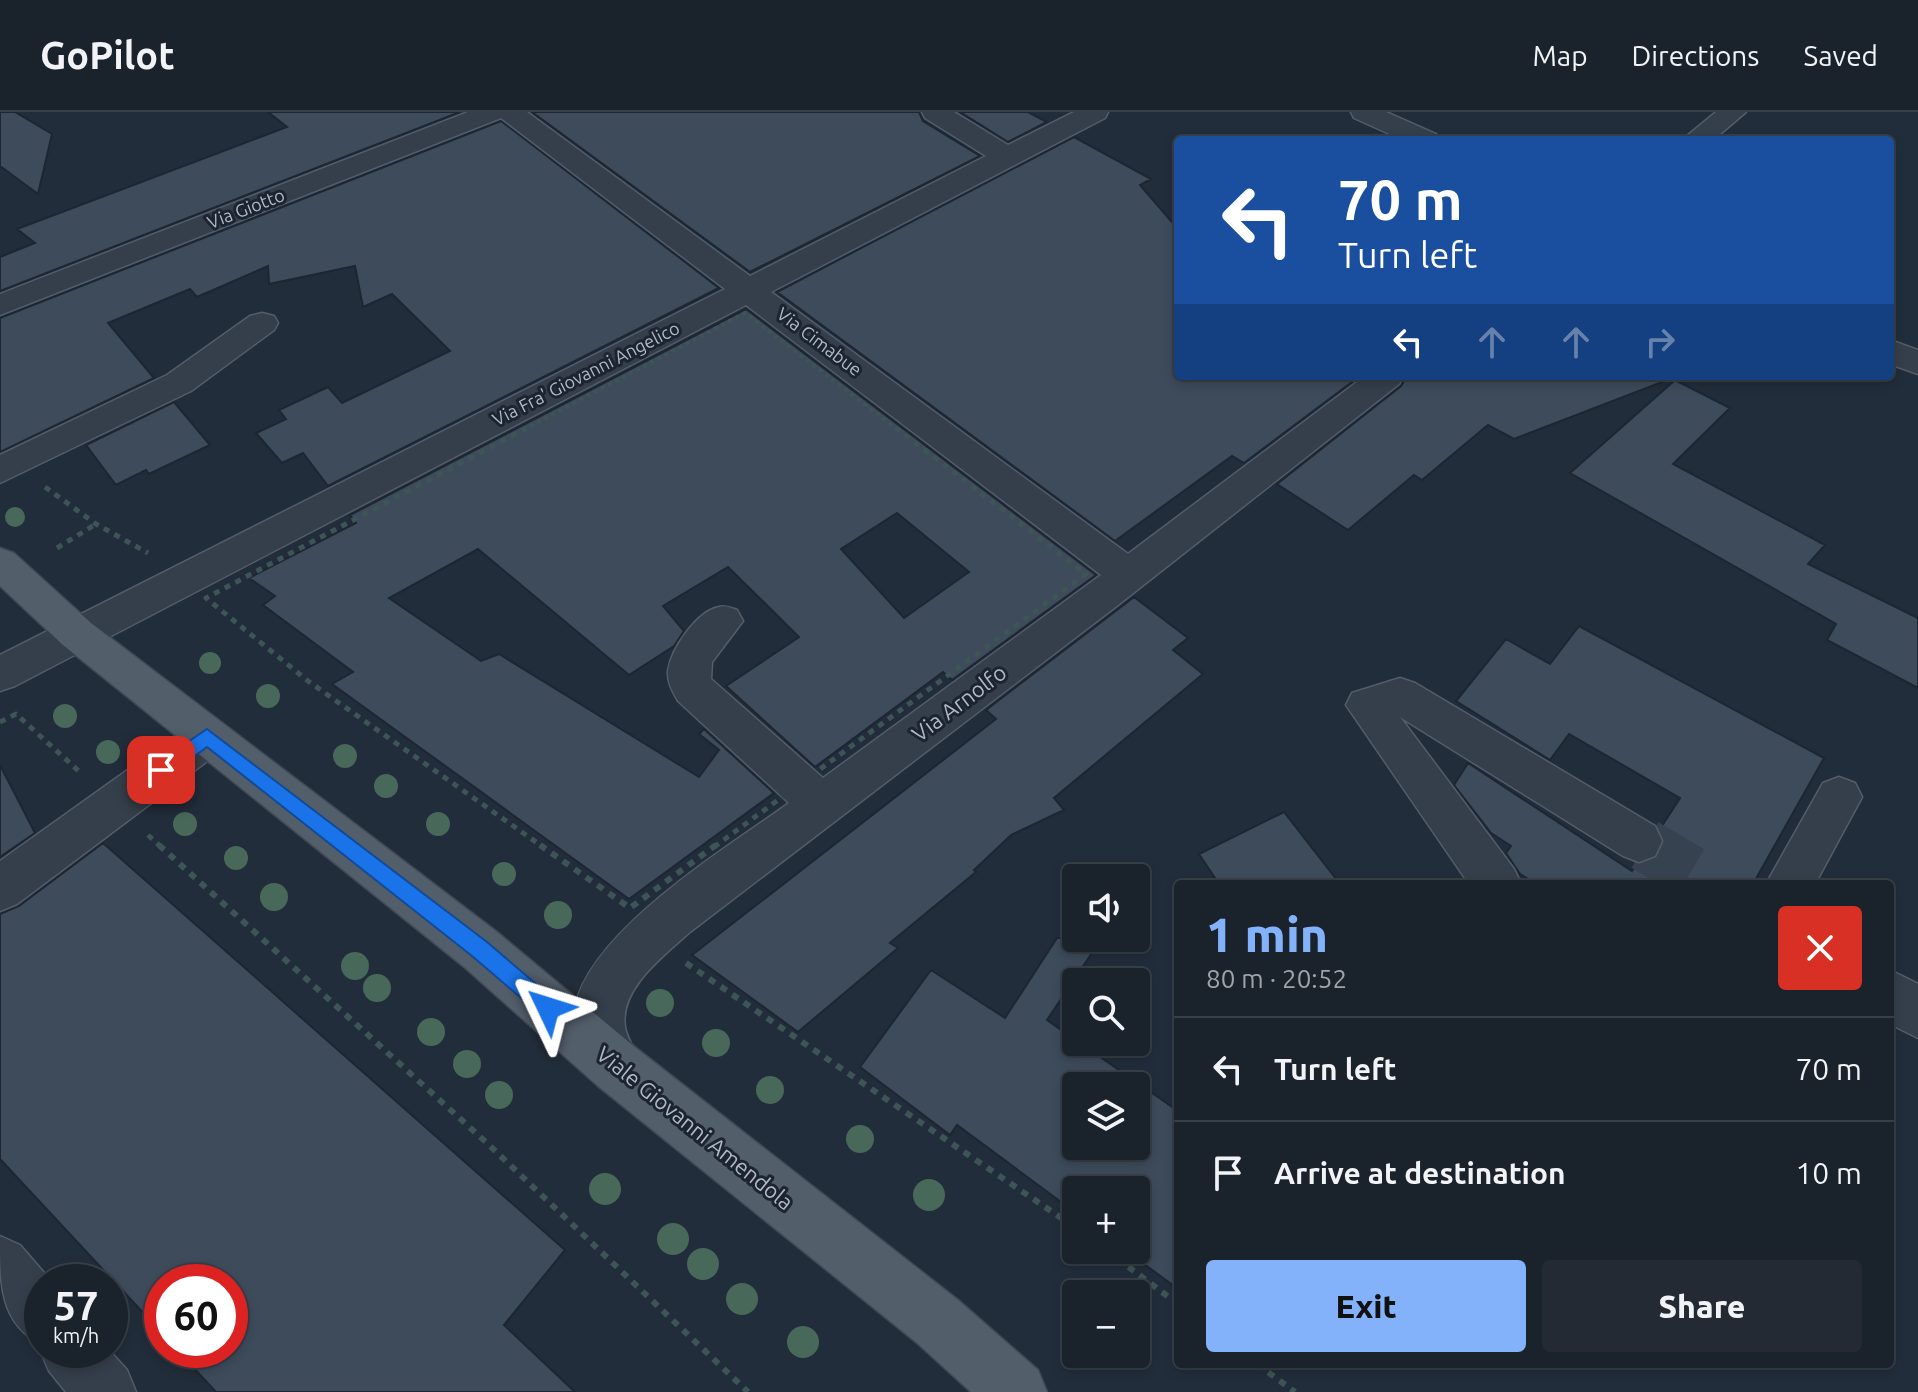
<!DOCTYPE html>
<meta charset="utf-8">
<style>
:root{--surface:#1a222c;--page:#232a34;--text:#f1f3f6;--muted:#9fa4a9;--line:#383f48;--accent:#83b2fa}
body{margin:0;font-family:Ubuntu,sans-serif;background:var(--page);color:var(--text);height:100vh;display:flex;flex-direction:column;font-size:30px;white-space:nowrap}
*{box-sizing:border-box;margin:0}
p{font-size:26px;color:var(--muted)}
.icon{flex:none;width:44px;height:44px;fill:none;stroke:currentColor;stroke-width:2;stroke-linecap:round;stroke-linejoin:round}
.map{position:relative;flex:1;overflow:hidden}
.side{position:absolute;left:1174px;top:768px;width:720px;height:488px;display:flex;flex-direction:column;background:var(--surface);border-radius:8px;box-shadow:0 4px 12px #0003,0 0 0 2px var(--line)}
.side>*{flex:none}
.guide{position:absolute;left:1174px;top:24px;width:720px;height:244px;border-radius:8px;box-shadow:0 4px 12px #0003,0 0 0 2px var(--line);background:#1a4fa0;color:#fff;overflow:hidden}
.controls{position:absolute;left:1062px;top:752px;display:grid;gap:16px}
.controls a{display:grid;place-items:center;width:88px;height:88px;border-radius:8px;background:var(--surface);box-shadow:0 4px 12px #0003,0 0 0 2px var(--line);font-size:40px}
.speed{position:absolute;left:24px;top:1152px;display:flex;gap:16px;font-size:40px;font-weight:700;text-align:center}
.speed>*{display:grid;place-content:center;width:104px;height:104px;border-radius:50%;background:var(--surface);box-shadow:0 4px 12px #0003,0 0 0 2px var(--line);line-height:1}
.speed small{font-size:20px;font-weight:400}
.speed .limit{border:12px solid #d22;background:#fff;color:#111}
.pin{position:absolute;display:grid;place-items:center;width:68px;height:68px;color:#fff;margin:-34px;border-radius:16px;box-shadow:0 4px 12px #0006}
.me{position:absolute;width:88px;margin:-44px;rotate:311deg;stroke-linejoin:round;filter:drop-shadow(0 0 6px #0008)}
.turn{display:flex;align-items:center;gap:28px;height:168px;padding:0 32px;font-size:36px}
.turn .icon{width:104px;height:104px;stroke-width:2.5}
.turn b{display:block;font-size:56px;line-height:68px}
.lanes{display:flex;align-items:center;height:76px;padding:0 32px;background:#0003;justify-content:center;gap:40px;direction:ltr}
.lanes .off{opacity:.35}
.round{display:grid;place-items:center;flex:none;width:84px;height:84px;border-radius:8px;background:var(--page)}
.head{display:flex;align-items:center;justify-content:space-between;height:136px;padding:0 32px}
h1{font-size:48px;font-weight:800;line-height:60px;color:var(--accent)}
.button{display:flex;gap:16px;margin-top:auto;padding:16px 32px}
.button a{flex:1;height:92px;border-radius:8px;background:var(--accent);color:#111;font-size:32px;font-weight:800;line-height:92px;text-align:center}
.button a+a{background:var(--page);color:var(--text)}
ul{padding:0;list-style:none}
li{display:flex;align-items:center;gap:24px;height:104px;padding:0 32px;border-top:2px solid var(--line)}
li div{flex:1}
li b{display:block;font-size:30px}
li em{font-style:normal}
header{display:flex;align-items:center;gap:48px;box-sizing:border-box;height:112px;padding:0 40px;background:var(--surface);border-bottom:2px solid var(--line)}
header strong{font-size:38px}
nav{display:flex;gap:44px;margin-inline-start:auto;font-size:28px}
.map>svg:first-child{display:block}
</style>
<header>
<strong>GoPilot</strong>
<nav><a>Map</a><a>Directions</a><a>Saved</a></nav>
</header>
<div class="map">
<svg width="1918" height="1280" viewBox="0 0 1918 1280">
<rect width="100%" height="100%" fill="#222d3b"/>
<!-- building -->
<path fill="#3d4b5b" stroke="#1d2632" stroke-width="2" fill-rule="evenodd" d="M 0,0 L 15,0 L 52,22 L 38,82 L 0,54 Z
M 268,0 L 460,0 L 0,179 L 0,145 L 35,131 L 17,117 L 287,15 Z
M 532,0 L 919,0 L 923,9 L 980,44 L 750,160 Z
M 960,0 L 1028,0 L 1047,10 L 1008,30 Z
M 501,9 L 719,176 L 328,374 L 303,341 L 282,351 L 256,321 L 286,307 L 279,298 L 328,275 L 342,291 L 450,239 L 392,182 L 363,195 L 355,154 L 269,172 L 268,154 L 197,185 L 190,177 L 108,211 L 154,266 L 0,340 L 0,206 Z
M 1074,25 L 1151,67 L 1140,73 L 1178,117 L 1178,264 L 1360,264 L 1244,351 L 1232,344 L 1115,429 L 777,180 Z
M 746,197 L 1096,463 L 952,568 L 943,560 L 815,655 L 726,574 L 799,525 L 728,455 L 663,494 L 684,519 L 674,534 L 629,563 L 478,437 L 389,486 L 481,549 L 499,542 L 699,665 L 719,638 L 699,622 L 704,617 L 774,681 L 629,787 L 332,572 L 353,560 L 263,493 L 275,484 L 249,466 L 356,411 L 350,403 ZM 897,401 L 969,460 L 904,506 L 841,437 Z
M 1407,264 L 1669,264 L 1670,267 L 1514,327 L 1488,313 L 1422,368 L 1414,363 L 1348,418 L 1277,372 L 1401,274 Z
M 1675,268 L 1730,296 L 1673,352 L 1825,433 L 1808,452 L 1918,506 L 1918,576 L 1827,528 L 1836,512 L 1570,361 Z
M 174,290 L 210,333 L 149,362 L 146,358 L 116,373 L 86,333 Z
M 1134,485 L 1188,526 L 1173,538 L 1203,562 L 1054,686 L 1064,698 L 1011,723 L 974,758 L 976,760 L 890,831 L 898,836 L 798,920 L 692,843 L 996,607 L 986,598 Z
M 1579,514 L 1824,646 L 1753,772 L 1536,772 L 1520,762 L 1506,741 L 1511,734 L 1491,721 L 1454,673 L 1468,651 L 1632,759 L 1636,752 L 1658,745 L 1665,730 L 1660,717 L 1680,686 L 1569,622 L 1550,648 L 1456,589 L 1506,527 L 1550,552 Z
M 0,653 L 35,721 L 0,745 Z
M 1284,700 L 1340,772 L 1219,772 L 1199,742 Z
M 103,731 L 565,1138 L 504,1213 L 575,1280 L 216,1280 L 177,1238 L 230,1238 L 230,1170 L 162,1170 L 162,1221 L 0,1047 L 0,802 L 19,794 Z
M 1057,826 L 1102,826 L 1047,908 L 1178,999 L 1178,1177 L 1125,1138 L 1136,1138 L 1136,1078 L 1076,1078 L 1076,1101 L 957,1013 L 950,1023 L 860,955 L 931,858 L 1005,906 ZM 1076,974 L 1136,974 L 1136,1034 L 1076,1034 Z"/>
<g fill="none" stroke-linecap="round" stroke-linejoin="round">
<!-- minor-tunnel-far1 -->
<path stroke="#374250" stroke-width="41" stroke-dasharray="41 20" stroke-linecap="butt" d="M 1639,729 L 1648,735"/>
<!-- minor-tunnel -->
<path stroke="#374250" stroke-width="53" stroke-dasharray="53 27" stroke-linecap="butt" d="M 1645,733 L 1711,772"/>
<defs>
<path id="minor" d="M 468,0 L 527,0 L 750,164 L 986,44 L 925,6 L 922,0 L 954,0 L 1008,33 L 1074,0 L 1108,0 L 1105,6 L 771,180 L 1128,442 L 1365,264 L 1404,264 L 1399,272 L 1118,493 L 690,820 C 665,843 619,876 625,915 C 627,928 638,943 643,955 L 636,974 L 617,981 L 598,974 C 590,956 576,937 574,918 C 562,834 729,735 789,691 L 678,589 C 673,580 667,570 668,559 C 671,537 697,499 719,495 C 725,493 731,496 737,498 L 743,509 L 712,550 L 711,567 L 823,666 L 1101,463 L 746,193 L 15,574 L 0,579 L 0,543 L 725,177 L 501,6 L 0,203 L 0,182 Z
M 1351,0 L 1386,0 L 1436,22 L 1440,28 L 1403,28 L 1354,6 Z
M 1716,0 L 1746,0 L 1713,28 L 1682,28 Z
M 262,201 L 274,204 L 278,211 L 274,218 L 191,279 L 0,371 L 0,343 L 167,263 L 250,204 Z
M 1890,228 L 1918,238 L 1918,262 L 1890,252 Z
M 1400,566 L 1415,571 L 1655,714 L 1662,729 L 1655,744 L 1639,750 L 1623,744 L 1400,605 L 1514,757 L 1521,772 L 1469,772 L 1346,593 L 1352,581 Z
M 207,607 L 222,612 L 229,625 L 222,638 L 17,792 L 0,799 L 0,749 L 192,612 Z
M 1839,665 L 1855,671 L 1862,685 L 1815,772 L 1766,772 L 1823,671 Z
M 1890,858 L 1918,872 L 1918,926 L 1890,912 Z
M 0,1124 L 20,1133 L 52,1170 L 42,1170 L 42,1238 L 109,1238 L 127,1258 L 136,1280 L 66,1280 L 49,1259 L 40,1238 L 42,1233 C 0,1211 0,1174 0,1124 Z"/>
<path id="major" d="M 0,436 L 14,441 L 91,511 L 497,820 L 636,936 L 958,1188 L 1038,1258 L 1047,1280 L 971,1280 L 916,1230 L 598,974 L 463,854 L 63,533 L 0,474 Z"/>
</defs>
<!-- minor casing -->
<use href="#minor" stroke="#535c69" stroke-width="3"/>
<!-- major casing -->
<use href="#major" stroke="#3f4854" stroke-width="3"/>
<!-- path-far2 -->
<path stroke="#3e5556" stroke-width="4" stroke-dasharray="4 4" stroke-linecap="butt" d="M 523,318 L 745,201 L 898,318"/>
<!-- path-far1 -->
<path stroke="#3e5556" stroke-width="5" stroke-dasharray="6 6" stroke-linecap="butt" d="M 527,316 L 206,486 L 308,569 L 543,735
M 45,375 L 96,412 L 148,441
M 57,436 L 96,412
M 0,610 L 16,602 L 82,662
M 148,723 L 161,735
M 714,735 L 1086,462 L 896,316"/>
<!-- path -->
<path stroke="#3e5556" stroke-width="6" stroke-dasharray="7 7" stroke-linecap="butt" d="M 159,733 L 488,1032 L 748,1280
M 540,733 L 630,796 L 716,733
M 686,851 L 1076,1116
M 1106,1138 L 1178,1192
M 1257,1252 L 1295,1280"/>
<!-- minor -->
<use href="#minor" fill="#353f4b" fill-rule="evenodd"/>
<!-- major -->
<use href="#major" fill="#535e6b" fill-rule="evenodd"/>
</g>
<!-- trees -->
<g fill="#486859">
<circle cx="15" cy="405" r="10"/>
<circle cx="210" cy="551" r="11"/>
<circle cx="268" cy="584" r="12"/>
<circle cx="65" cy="604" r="12"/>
<circle cx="108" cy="640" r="12"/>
<circle cx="345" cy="644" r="12"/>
<circle cx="386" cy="674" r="12"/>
<circle cx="185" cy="712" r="12"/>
<circle cx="438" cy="712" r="12"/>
<circle cx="236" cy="746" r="12"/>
<circle cx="504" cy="762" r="12"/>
<circle cx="274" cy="785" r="14"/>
<circle cx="558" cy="803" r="14"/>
<circle cx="355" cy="854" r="14"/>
<circle cx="377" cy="876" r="14"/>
<circle cx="660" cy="891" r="14"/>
<circle cx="431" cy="920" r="14"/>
<circle cx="716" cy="931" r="14"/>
<circle cx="467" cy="952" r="14"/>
<circle cx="770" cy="978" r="14"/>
<circle cx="499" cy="983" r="14"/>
<circle cx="860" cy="1027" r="14"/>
<circle cx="605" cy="1077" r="16"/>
<circle cx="929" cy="1083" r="16"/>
<circle cx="673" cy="1127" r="16"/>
<circle cx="703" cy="1152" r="16"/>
<circle cx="742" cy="1187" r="16"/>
<circle cx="803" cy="1230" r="16"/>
</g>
<!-- route -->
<path fill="#1a73e8" stroke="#114b97" stroke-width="2" d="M 207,617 L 487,830 L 556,889 L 559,896 L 556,903 L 548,906 L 541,903 L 472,844 L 207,635 L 167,664 L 154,664 L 151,658 L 154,653 Z"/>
<g text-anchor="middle" stroke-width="6" stroke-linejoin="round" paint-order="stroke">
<!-- far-street labels -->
<g font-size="18" fill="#b0b9c7" stroke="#1b2430">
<text transform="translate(246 97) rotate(-21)" y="6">Via Giotto</text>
<text transform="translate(819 230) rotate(37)" y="6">Via Cimabue</text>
<text transform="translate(586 262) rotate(-27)" y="6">Via Fra' Giovanni Angelico</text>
</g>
<!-- street labels -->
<g font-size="22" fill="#b0b9c7" stroke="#1b2430">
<text transform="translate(959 591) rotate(-37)" y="8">Via Arnolfo</text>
<text transform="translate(695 1016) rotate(39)" y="8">Viale Giovanni Amendola</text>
</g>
</g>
</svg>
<div class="controls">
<a><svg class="icon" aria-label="sound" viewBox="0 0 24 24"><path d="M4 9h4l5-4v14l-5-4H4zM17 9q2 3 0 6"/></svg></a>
<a><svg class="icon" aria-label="search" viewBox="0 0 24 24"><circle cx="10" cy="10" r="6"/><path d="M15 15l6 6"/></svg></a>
<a><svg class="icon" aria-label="layers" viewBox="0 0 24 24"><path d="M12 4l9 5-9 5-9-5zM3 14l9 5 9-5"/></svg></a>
<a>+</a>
<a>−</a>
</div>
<div class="speed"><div>57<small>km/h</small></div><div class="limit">60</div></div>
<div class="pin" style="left:161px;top:658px;background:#d93025"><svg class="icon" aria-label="arrive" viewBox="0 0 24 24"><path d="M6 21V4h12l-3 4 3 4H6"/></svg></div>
<svg class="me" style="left:548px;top:896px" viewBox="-20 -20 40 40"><path d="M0-17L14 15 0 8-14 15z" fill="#1a73e8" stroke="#fff" stroke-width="4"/></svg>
<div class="guide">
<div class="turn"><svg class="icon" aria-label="left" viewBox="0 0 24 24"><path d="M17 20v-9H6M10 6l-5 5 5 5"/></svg><div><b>70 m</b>Turn left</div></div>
<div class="lanes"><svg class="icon" aria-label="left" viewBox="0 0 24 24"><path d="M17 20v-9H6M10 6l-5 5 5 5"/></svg><svg class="icon off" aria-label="ahead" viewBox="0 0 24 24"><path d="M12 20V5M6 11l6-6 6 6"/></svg><svg class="icon off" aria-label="ahead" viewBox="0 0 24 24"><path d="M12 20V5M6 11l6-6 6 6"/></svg><svg class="icon off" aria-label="right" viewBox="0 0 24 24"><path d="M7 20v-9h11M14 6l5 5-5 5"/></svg></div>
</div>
<section class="side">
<div class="head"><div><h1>1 min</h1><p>80 m · 20:52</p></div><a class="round" style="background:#d93025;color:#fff"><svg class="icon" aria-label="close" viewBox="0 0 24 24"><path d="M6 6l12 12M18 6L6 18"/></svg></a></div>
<ul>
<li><svg class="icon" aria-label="left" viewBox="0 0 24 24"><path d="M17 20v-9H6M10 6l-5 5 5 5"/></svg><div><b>Turn left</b></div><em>70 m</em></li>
<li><svg class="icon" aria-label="arrive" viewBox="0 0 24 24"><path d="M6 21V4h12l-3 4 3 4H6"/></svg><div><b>Arrive at destination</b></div><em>10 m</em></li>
</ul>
<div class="button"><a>Exit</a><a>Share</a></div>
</section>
</div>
